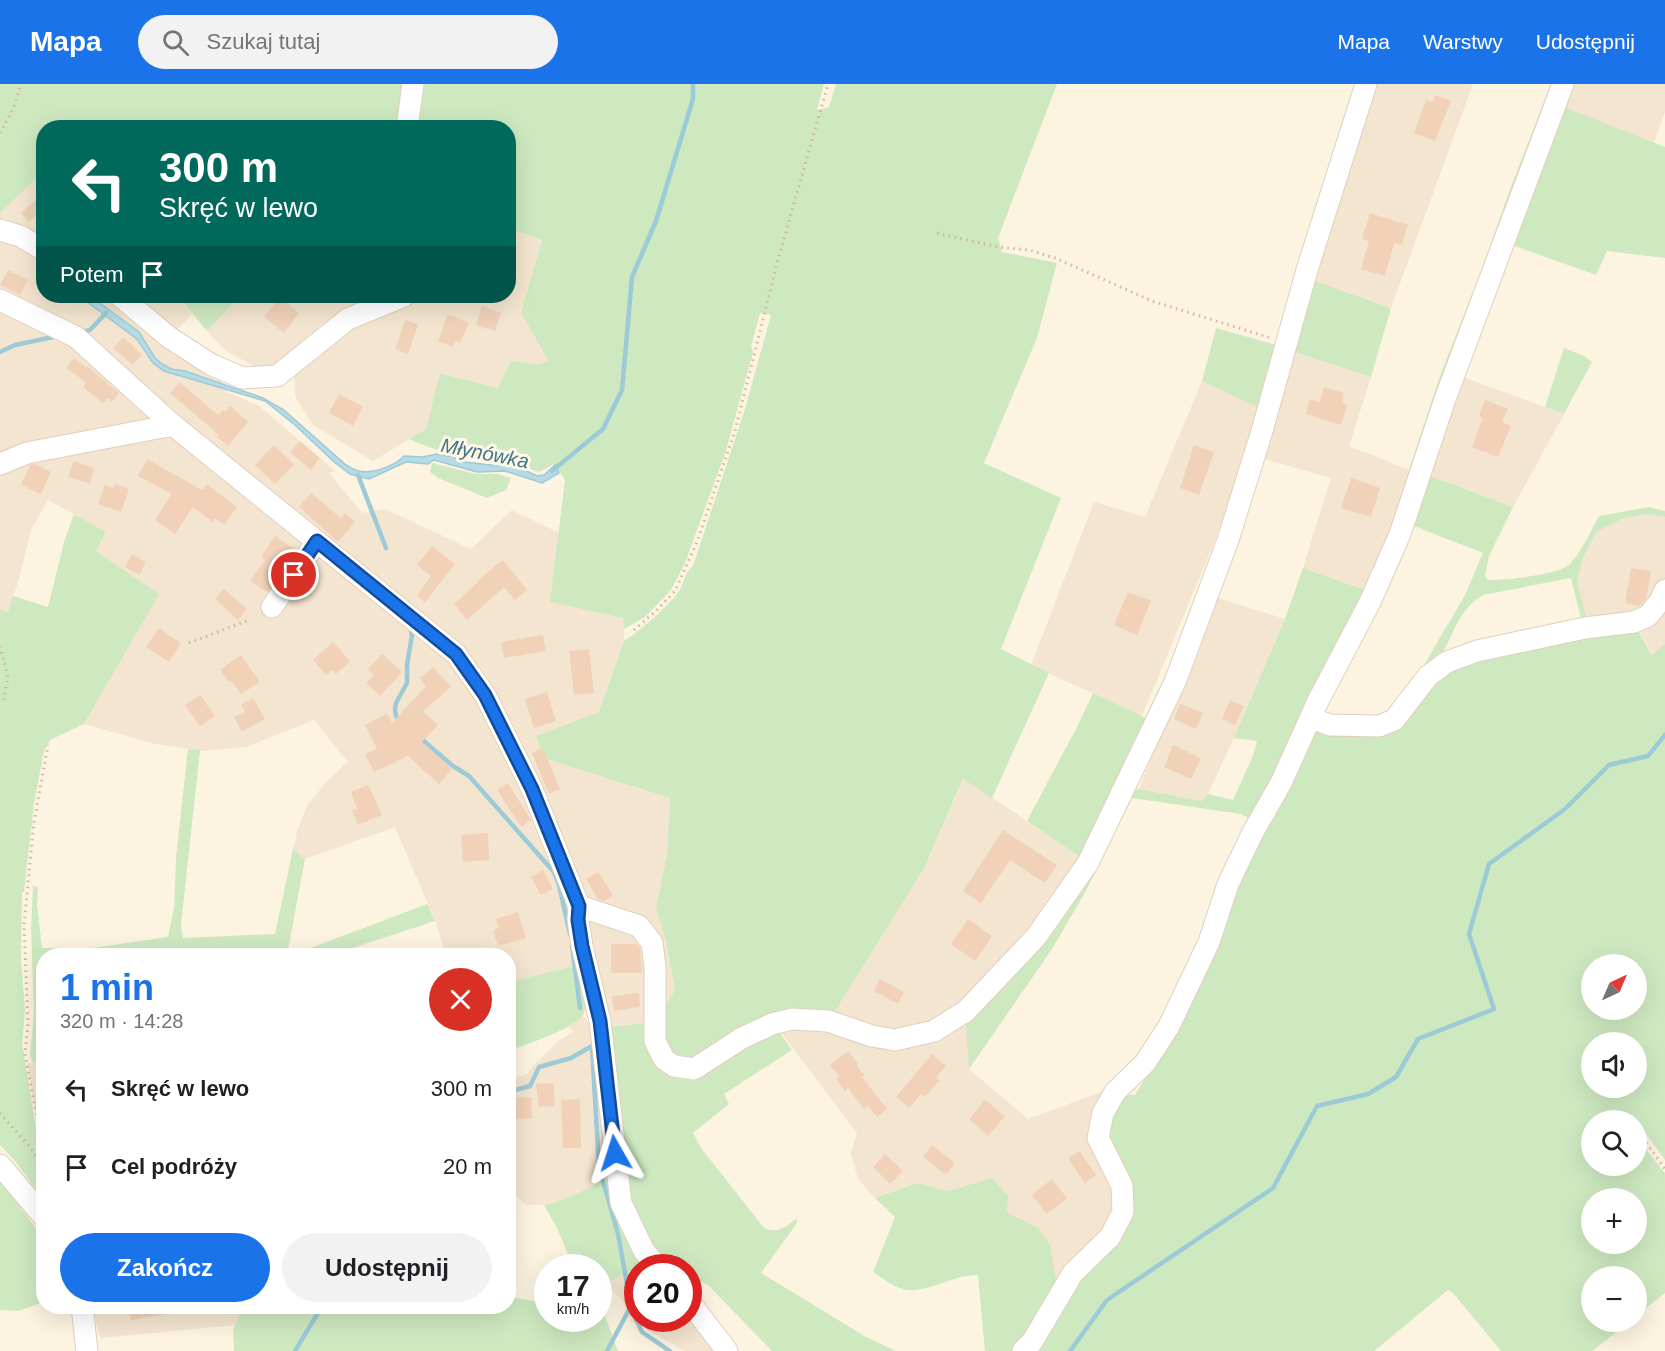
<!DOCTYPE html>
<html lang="pl">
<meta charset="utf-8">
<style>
:root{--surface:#fff;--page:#f2f2f2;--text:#202124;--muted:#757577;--accent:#1a73e8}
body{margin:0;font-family:Helvetica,sans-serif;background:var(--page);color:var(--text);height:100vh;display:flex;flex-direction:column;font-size:22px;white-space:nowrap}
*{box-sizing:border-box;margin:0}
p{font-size:20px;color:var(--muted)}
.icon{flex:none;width:33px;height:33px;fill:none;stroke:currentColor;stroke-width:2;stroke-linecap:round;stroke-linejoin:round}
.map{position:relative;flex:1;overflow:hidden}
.drawer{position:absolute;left:36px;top:864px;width:480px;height:366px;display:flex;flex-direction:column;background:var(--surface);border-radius:24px;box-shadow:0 6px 24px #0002}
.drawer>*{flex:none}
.banner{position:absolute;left:36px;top:36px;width:480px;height:183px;border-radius:24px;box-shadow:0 6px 24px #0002;background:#00695c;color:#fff;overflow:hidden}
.needle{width:39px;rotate:44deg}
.tools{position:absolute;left:1581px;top:870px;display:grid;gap:12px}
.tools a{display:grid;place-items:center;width:66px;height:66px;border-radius:50%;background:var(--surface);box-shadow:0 6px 24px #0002;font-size:30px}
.speed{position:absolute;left:534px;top:1170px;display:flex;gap:12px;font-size:30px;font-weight:700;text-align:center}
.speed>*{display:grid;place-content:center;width:78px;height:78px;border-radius:50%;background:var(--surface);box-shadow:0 6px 24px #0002;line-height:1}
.speed small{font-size:15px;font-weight:400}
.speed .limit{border:9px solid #d22;background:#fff;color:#111}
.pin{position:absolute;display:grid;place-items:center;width:51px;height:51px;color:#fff;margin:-26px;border:3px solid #fff;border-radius:50%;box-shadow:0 2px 6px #0007}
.me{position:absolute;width:66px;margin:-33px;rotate:354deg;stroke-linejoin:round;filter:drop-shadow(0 0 4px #0008)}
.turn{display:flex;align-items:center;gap:21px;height:126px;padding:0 24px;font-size:27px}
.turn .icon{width:78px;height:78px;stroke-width:2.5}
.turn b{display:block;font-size:42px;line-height:51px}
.then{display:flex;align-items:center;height:57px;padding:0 24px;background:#0003;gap:12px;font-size:22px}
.round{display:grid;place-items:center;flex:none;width:63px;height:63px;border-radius:32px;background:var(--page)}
.head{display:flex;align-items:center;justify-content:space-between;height:102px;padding:0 24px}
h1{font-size:36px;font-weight:600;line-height:45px;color:var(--accent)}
.action{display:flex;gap:12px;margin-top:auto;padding:12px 24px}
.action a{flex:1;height:69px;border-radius:36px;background:var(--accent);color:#fff;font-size:24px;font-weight:600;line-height:69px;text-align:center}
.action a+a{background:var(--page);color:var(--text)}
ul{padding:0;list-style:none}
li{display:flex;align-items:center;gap:18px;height:78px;padding:0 24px}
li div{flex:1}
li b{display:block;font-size:22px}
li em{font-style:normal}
header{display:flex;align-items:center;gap:36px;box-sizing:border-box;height:84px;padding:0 30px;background:var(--accent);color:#fff}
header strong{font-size:28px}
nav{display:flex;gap:33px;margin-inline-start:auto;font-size:21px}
.search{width:420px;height:54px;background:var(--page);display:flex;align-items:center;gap:15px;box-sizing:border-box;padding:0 21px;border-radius:33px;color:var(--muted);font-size:22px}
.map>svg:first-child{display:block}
</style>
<header>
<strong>Mapa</strong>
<div class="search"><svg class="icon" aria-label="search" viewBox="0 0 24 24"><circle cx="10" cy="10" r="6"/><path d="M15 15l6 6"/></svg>Szukaj tutaj</div>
<nav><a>Mapa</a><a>Warstwy</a><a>Udostępnij</a></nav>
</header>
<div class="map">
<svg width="1665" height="1267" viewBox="0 0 1665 1267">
<rect width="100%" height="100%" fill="#fcf3e1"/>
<!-- residential -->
<path fill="#f3e5cf" d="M 1373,0 L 1473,0 L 1391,224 L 1312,196 Z
M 1575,0 L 1665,0 L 1665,28 L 1654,59 L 1567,24 Z
M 43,91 L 44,212 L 178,212 L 192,230 L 170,253 L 212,281 L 227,308 L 259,322 L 335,387 L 329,389 L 362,429 L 385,425 L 471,465 L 512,426 L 559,449 L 550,518 L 624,534 L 624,557 L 599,628 L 537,652 L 543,674 L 670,714 L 667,770 L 656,822 L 666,857 L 675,906 L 655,938 L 601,943 L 586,879 L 509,898 L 508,872 L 446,871 L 436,839 L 395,743 L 305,775 L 293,765 L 298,744 L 307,722 L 326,698 L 348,678 L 314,636 L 246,663 L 203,667 L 151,659 L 84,640 L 158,510 L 96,467 L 106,448 L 48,416 L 31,446 L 19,495 L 8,528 L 0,525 L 0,129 L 37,94 Z
M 509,143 L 542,156 L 521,229 L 548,276 L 498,304 L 441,289 L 426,345 L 373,377 L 313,341 L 295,313 L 294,279 L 273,283 L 256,283 L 226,267 L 207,247 L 240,212 L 508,212 Z
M 1291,267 L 1371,293 L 1349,362 L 1415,388 L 1368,507 L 1303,484 L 1331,394 L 1260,374 Z
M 1454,290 L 1564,330 L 1513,423 L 1420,388 Z
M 1202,297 L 1261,325 L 1215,456 L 1142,632 L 1031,581 L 1094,418 L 1145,433 Z
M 1648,430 L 1665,433 L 1665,560 L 1653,571 L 1634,538 L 1585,544 L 1577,498 L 1582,476 L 1596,447 L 1622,435 Z
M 1215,513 L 1285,535 L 1233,656 L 1208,710 L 1202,717 L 1139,705 Z
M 964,694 L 1088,779 L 969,985 L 1028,1035 L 1125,999 L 1123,1128 L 1102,1145 L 1057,1203 L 1038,1144 L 1006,1128 L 992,1094 L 948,1107 L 917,1099 L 875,1114 L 858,1095 L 851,1070 L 857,1049 L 779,946 L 832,932 L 923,786 Z
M 583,932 L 602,953 L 617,1092 L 560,1117 L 544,1121 L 526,1121 L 509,1106 L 508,995 L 528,990 L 529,986 L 557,958 L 573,948 L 569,943 Z
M 43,978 L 43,1072 L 27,979 Z
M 652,1176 L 659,1183 L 638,1184 L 638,1234 L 688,1234 L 689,1216 L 727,1267 L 685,1267 L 631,1237 L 622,1216 L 605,1200 Z
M 93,1223 L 243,1223 L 236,1241 L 100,1254 Z"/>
<!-- green -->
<path fill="#cee9c0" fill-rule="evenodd" d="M 0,0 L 413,0 L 407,43 L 44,44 L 43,91 L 37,94 L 0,129 Z
M 422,0 L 824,0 L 817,26 L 829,23 L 836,0 L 1057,0 L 998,154 L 1002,168 L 1057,179 L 1037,254 L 984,379 L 1061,414 L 1001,565 L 1049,589 L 992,714 L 963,695 L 923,786 L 832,932 L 778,946 L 792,966 L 724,1010 L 729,1020 L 693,1049 L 701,1064 L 764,1144 C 778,1150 786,1143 797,1134 L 797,1139 L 761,1189 L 866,1253 L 896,1267 L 772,1267 L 707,1200 L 689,1194 L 688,1184 L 666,1183 L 629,1129 L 606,943 L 655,938 L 675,906 L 666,857 L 656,823 L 667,770 L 670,714 L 543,674 L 536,652 L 599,628 L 624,557 C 641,546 664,526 677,510 C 684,502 684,488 693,482 L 745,325 L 771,231 L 760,229 L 751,263 L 753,268 L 726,367 L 685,479 L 671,506 L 645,533 L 624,545 L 623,534 L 550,518 L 565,396 L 554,380 L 539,388 L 530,385 L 527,375 C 513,379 504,376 490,376 C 461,374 436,367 409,355 L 426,345 L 440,289 L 498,304 L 511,277 L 539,281 L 548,276 L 521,229 L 542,156 L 509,144 L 508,44 L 418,43 Z
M 1551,0 L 1558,0 L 1415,388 L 1409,386 L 1440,292 L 1485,177 L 1510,105 Z
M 1567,0 L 1575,0 L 1567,24 L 1665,63 L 1665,174 L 1607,167 L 1596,191 L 1509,160 Z
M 1312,196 L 1391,224 L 1371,293 L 1291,267 Z
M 178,212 L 240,212 L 207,247 Z
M 1216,244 L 1280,262 L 1261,325 L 1202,297 Z
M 1564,264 L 1584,272 L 1592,278 L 1564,330 L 1545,323 Z
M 432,379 L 475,390 L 498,390 L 511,394 L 506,406 L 487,414 L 438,394 L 430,388 Z
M 1425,390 L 1513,423 L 1489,472 L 1485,492 L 1488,496 C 1504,496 1560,491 1570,480 C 1580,470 1592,445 1599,432 L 1649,423 L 1665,427 L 1665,433 L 1647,430 L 1622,435 L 1596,448 L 1582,476 L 1577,498 L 1586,532 L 1586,537 L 1582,538 L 1571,494 L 1483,511 C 1456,527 1454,554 1437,577 C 1430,587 1419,596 1410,605 L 1465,511 L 1483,469 L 1409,440 Z
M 74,430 L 106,448 L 96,467 L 159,510 L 84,640 L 50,656 L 44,667 L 34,720 L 24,808 L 22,808 L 21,875 L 25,927 L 22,959 L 35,1039 L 43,1076 L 43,1079 L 38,1083 L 43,1090 L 43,1115 L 15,1077 L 0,1061 L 0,525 L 8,528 L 13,512 L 48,523 L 64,458 Z
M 1303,484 L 1368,507 L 1346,554 L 1250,735 L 1241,730 L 1132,714 L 1086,807 L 1052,865 L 969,985 L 966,938 L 1128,708 L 1139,705 L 1202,717 L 1208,710 L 1233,716 L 1252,674 L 1257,657 L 1234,654 L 1285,535 Z
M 1635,541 L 1652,571 L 1665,560 L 1665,1076 L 1636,1036 L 1627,1029 L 1627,1036 L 1592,1036 L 1592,1082 L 1636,1082 L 1637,1055 L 1665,1089 L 1665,1209 L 1637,1231 L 1636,1192 L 1592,1192 L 1592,1238 L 1629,1238 L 1592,1267 L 1501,1267 L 1453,1209 L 1448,1206 L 1374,1267 L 985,1267 L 978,1191 C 956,1190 929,1208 907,1206 C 896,1205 882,1194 873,1188 L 895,1133 L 875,1114 L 917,1099 L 948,1107 L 992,1094 L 1008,1112 L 1006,1128 L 1038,1144 L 1050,1161 L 1057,1202 L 1102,1145 L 1131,1134 L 1110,1072 L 1104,1039 L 1123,1011 L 1135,1011 L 1150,986 L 1244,778 L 1313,638 L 1381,645 L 1450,581 ZM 1592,880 L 1636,880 L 1636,926 L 1592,926 ZM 1592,958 L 1636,958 L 1636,1004 L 1592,1004 ZM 1592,1114 L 1636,1114 L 1636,1160 L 1592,1160 Z
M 1093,609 L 1142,632 L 1150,638 L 1084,776 L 1027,737 L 1078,641 Z
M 188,665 L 200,666 L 181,841 L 183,854 L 275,850 L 293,765 L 305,775 L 287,871 L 44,872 L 43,978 L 33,979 L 30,971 L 34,930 L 31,845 L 33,802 L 38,803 L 37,821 L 42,864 L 92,864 L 168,853 L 174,824 L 176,774 Z
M 427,820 L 435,837 L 331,871 L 292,871 Z
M 579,881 C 581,892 589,922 583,931 C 576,944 524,961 509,967 L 508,898 Z
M 611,1094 L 647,1178 L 605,1200 L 599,1212 L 598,1184 L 566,1183 L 571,1177 L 557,1144 L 544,1121 L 560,1117 Z
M 0,1095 L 43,1154 L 43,1218 L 19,1227 L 0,1226 Z
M 509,1198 L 511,1213 L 539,1218 L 547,1207 L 548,1234 L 598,1234 L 599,1216 L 618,1267 L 234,1267 L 233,1246 L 243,1223 L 508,1222 Z"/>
<!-- water -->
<path fill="#b6dbe5" stroke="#9ccad6" stroke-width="1.5" d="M 79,212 L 90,212 L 139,248 L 155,274 L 162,280 L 171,285 L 185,287 L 263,314 L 284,326 L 346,381 C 350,383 354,386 359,387 C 373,390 395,382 404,372 L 422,373 L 437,370 L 454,373 L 464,378 L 520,384 L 537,392 L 544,391 L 555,381 L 559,389 L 542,399 L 505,387 L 477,388 L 434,376 L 428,380 L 406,378 L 369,395 L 357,392 L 350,390 L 333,377 L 295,341 L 265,317 L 164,287 L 153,279 L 137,255 Z"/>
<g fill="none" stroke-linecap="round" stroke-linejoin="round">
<!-- stream -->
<path stroke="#9ccad6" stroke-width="4.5" d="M 81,248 L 90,246 L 106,229
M 0,268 L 15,261 L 58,252
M 552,387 L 603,345 L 622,306 L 632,193 L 656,137 L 693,15 L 693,0
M 358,391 L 386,464
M 401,639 L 396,632 L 395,625 L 396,619 L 407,599 L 407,581 L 412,551 L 411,547
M 419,653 L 453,682 L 469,692 L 554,788 L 559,801 L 570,850
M 572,861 L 580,924
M 508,1008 L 530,1002 L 539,983 L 571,974 L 592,962 L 599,1083 L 618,1150 L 629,1211 L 634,1231 L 642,1248 L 670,1267
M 295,1267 L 322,1222
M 607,1267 L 631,1222
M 1070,1267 L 1107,1216 L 1273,1104 L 1317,1022 L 1368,1010 L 1396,993 L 1418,955 L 1494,925 L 1469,850 L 1489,780 L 1565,725 L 1609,681 L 1648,672 L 1665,651"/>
</g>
<!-- building -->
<path fill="#f1d2b9" d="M 1435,11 L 1451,17 L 1435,57 L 1414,49 L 1426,16 L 1433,18 Z
M 44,108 L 44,124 L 29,138 L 21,129 Z
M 1370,129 L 1408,141 L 1402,161 L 1394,159 L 1385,192 L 1361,185 L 1369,157 L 1362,155 Z
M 8,186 L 28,196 L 20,211 L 0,201 Z
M 280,214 L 299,229 L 284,249 L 264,233 Z
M 482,222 L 501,229 L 495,247 L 476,241 Z
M 448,230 L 469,239 L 460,259 L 455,257 L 453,263 L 438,257 Z
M 405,236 L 418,240 L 408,270 L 395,265 Z
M 123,253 L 142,271 L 133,281 L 113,264 Z
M 74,274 L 86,283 L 87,282 L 119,309 L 112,318 L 107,314 L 103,319 L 83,303 L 86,298 L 66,284 Z
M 179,298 L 218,331 L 223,326 L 225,328 L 230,322 L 248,338 L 228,362 L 217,353 L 219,351 L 170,309 Z
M 1324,303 L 1344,309 L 1342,319 L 1347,321 L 1341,341 L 1306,330 L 1310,315 L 1320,318 Z
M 339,310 L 363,323 L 353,342 L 329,329 Z
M 1485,316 L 1508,325 L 1502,338 L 1511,342 L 1498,373 L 1472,363 L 1483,334 L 1479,332 Z
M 300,357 L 320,374 L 311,386 L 290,368 Z
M 274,361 L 294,380 L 275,400 L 255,381 Z
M 1194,361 L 1214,368 L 1199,411 L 1180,404 Z
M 147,375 L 202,406 L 207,400 L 237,423 L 224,441 L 215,434 L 213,438 L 193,423 L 175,450 L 155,436 L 172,410 L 138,392 Z
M 74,377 L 94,384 L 90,400 L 68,393 Z
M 35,380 L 51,388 L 41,410 L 21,401 L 30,381 Z
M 1351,394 L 1380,404 L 1371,433 L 1341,424 Z
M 115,400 L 129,405 L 121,428 L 98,420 L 105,401 L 113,404 Z
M 311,409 L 341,434 L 345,429 L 355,438 L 338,458 L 299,423 Z
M 275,452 L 294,465 L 274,493 L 276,494 L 267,508 L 250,497 L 265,476 L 261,473 Z
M 432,462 L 455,480 L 425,518 L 417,512 L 431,492 L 417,481 Z
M 132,470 L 146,478 L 139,491 L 125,483 Z
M 503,476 L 527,506 L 515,516 L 504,503 L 467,536 L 454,520 L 479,497 L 478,496 Z
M 1631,484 L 1651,487 L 1646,515 L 1639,522 L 1625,519 Z
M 224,505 L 247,525 L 238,536 L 215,515 Z
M 1128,508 L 1151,517 L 1137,551 L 1114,541 Z
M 159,544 L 181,559 L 169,578 L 146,563 Z
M 543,551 L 546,567 L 504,574 L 501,558 Z
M 333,558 L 350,577 L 336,590 L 332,586 L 326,591 L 313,576 Z
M 589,565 L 594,609 L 574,611 L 569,567 Z
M 382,570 L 402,588 L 380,612 L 366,599 L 374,591 L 368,585 Z
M 241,571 L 260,598 L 241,610 L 231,596 L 229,598 L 220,586 Z
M 433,583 L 451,603 L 423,627 L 438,641 L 422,658 L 452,685 L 439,700 L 408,672 L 374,688 L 365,670 L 377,665 L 365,641 L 387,629 L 392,639 L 426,602 L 420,594 Z
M 547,608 L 556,637 L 534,644 L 525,615 Z
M 200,611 L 215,632 L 200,642 L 185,621 Z
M 253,614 L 265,635 L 242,648 L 234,633 L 245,627 L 241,621 Z
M 1230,616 L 1244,622 L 1235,641 L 1222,635 Z
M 1180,620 L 1203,629 L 1196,645 L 1174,635 Z
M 1173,661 L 1201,674 L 1191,695 L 1164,683 Z
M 543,664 L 560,705 L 549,710 L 532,669 Z
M 508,699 L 531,736 L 521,743 L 497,706 Z
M 368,701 L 382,731 L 358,741 L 352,726 L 357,725 L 351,708 Z
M 1003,746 L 1057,781 L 1045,799 L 1010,776 L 981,819 L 963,807 Z
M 488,749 L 489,776 L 463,778 L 461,751 Z
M 543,786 L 553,805 L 541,811 L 531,793 Z
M 598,788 L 613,811 L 604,817 L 598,815 L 586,795 Z
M 518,828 L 526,854 L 498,862 L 493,846 L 499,844 L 496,835 Z
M 968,835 L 992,852 L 975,877 L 951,860 Z
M 611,860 L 637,860 L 640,864 L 642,889 L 611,889 Z
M 880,895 L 904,908 L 898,920 L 874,907 Z
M 639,909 L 640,923 L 614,927 L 612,912 Z
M 848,967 L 858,980 L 856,981 L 865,992 L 862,993 L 887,1025 L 877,1033 L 868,1022 L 864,1025 L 848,1004 L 845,1007 L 836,994 L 839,992 L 830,981 Z
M 932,970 L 946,982 L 936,993 L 940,996 L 925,1013 L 921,1010 L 909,1024 L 896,1013 Z
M 553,999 L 555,1022 L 539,1023 L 536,1000 Z
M 531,1013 L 532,1034 L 508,1036 L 508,1014 Z
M 580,1015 L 581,1064 L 563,1064 L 561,1016 Z
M 985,1016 L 1005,1032 L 988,1052 L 969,1035 Z
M 932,1061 L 955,1079 L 946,1091 L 923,1073 Z
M 1079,1067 L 1096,1091 L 1085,1099 L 1068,1074 Z
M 885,1070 L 903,1087 L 890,1100 L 873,1083 Z
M 1052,1095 L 1067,1114 L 1047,1130 L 1032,1111 Z
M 129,1222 L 167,1222 L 167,1230 L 131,1236 Z"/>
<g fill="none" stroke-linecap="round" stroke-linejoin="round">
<defs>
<path id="minor" d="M 407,44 L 413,0
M 0,146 L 20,152 L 44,166
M 120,212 L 170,254 L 212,281 L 243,294 L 277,292 L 348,235 L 404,212
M 0,216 L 76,253 L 173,341 L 456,570 L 485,611 L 532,705 L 579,822 L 639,842 L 652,859 L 655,883 L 655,957 L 664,975 L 674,982 L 694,985 L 742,954 L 772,940 L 792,935 L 828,937 L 872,952 L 895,956 L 934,947 L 966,927 L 1036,853 L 1088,779 L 1175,598 L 1228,456 L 1262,347 L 1307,186 L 1366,0
M 0,380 L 27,369 L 173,341
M 272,523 L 317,457
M 1311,634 L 1330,641 L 1379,642 L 1394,636 L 1428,592 L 1447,578 L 1477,567 L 1585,544 L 1634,538 L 1648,532 L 1660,517 L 1665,506
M 579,822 L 578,836 L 582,862 L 600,937 L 621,1119 L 644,1167 L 659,1184
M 0,1081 L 44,1133
M 688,1216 L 727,1267
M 82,1222 L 87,1267
M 1023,1267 L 1032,1258 L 1073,1189 L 1110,1153 L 1123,1128 L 1122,1102 L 1098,1054 L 1103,1029 L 1115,1008 L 1145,979 L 1169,942 L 1209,858 L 1228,800 L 1253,748 L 1281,699 L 1317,619 L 1370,518 L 1400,450 L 1445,315 L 1563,0"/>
</defs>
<!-- minor casing -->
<use href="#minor" stroke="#e0cfbd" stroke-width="23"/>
<!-- path -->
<path stroke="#d5b59c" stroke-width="3" stroke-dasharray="1.5 4.5" stroke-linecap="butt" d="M 0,49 L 14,23 L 21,0
M 937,149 L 998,163 L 1029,166 L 1055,174 L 1152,217 L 1271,254
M 634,546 L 656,527 L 675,507 L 697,458 L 735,347 L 777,179 L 828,0
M 189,559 L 249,536
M 0,562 L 8,593 L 3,619
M 0,1029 L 29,1062 L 44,1084
M 1636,1044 L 1665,1085
M 44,1072 L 25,970 L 28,940 L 24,841 L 34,738 L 48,661"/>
<!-- minor -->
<use href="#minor" stroke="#fff" stroke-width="21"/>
</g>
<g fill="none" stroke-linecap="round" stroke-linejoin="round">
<defs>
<path id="route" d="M 294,491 L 317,457 L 456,570 L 485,611 L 532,705 L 579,822 L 578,836 L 582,862 L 600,937 L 615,1069"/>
</defs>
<!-- route casing -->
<use href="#route" stroke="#114b97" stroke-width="15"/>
<!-- route -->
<use href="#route" stroke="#1a73e8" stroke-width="10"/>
</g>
<g text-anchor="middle" stroke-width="6" stroke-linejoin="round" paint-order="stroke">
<!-- water labels -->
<g font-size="20" font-style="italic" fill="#427785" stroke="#fff7e7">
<text transform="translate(485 369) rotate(11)" y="7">Młynówka</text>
</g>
</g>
</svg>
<div class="tools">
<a><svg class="needle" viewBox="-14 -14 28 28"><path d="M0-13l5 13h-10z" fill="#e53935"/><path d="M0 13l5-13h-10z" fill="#757577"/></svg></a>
<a><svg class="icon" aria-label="sound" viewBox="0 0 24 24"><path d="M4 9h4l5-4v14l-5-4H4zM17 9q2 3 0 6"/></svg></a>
<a><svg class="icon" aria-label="search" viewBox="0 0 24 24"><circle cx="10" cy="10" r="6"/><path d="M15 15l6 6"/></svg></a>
<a>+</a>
<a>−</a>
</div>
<div class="speed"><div>17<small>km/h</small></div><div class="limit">20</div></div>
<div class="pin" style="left:294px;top:491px;background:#d93025"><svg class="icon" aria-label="arrive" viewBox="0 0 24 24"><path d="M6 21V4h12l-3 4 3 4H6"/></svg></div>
<svg class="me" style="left:615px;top:1069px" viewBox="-20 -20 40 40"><path d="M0-17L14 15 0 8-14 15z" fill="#1a73e8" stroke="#fff" stroke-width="4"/></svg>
<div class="banner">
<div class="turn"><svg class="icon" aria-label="left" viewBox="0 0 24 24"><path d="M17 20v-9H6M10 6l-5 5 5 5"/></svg><div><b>300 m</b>Skręć w lewo</div></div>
<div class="then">Potem<svg class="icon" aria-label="arrive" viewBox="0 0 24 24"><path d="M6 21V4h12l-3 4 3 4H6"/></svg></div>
</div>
<section class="drawer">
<div class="head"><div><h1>1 min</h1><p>320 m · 14:28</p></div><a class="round" style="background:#d93025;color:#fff"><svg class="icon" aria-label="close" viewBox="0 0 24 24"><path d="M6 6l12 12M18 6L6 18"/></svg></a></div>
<ul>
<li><svg class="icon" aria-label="left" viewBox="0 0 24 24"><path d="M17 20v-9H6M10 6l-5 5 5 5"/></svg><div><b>Skręć w lewo</b></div><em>300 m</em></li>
<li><svg class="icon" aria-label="arrive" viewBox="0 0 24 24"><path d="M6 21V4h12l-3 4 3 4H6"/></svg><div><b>Cel podróży</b></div><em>20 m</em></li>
</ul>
<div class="action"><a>Zakończ</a><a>Udostępnij</a></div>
</section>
</div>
